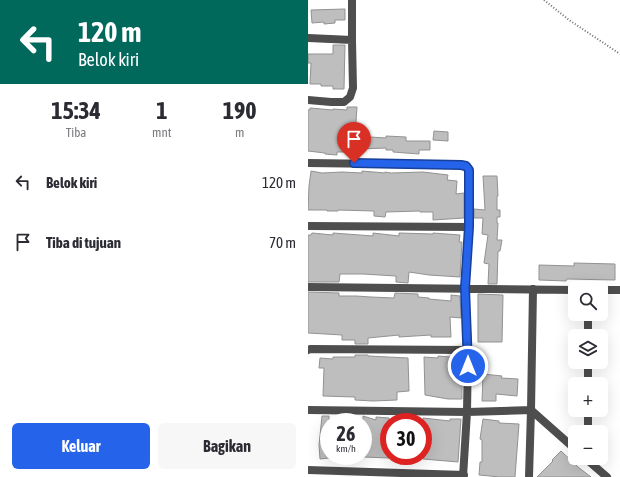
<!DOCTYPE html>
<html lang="id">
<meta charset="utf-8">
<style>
:root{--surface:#fff;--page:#f7f7f7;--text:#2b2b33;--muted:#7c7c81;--accent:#2563eb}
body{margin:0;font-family:"Asap Condensed",sans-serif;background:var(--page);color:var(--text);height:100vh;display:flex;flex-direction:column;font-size:15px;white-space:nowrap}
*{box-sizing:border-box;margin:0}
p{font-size:13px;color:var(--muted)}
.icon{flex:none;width:22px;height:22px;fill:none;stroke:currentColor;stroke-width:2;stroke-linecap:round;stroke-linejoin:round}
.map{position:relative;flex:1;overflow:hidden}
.side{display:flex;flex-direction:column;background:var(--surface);width:308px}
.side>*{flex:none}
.guide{background:#00695c;color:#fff;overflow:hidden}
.tools{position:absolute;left:260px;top:281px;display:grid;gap:8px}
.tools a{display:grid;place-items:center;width:40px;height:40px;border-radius:6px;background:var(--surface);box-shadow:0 4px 16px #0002;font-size:20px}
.speed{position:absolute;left:12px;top:413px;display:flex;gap:8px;font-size:20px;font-weight:700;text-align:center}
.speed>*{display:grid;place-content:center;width:52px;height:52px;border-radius:50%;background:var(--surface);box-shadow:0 4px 16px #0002;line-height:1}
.speed small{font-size:10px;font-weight:400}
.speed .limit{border:6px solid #d22;background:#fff;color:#111}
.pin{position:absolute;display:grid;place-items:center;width:34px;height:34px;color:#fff;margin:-41px -17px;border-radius:50% 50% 50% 0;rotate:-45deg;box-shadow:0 0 4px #0007}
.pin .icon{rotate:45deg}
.me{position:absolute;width:44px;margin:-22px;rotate:0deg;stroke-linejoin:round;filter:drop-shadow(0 0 3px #0008)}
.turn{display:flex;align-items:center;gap:14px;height:84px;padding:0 12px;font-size:18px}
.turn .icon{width:52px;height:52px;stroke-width:2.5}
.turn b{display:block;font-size:28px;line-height:34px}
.eta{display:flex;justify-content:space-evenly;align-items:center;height:68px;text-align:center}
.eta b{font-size:24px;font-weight:700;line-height:28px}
.button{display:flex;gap:8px;margin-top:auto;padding:8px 12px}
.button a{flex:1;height:46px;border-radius:6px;background:var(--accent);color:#fff;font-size:16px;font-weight:700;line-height:46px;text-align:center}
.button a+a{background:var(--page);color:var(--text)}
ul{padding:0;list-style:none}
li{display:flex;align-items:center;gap:12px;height:60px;padding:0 12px}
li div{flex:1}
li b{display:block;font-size:15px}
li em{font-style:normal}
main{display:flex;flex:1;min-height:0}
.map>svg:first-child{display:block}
</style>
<main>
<section class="side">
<div class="guide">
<div class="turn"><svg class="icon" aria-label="left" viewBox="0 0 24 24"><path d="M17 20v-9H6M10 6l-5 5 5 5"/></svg><div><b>120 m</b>Belok kiri</div></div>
</div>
<div class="eta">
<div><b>15:34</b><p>Tiba</p></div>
<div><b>1</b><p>mnt</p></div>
<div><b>190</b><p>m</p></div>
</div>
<ul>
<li><svg class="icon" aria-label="left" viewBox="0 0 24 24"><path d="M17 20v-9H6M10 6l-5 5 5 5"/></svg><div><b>Belok kiri</b></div><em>120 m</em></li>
<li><svg class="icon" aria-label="arrive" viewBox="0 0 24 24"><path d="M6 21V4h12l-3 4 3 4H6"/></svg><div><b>Tiba di tujuan</b></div><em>70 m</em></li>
</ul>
<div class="button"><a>Keluar</a><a>Bagikan</a></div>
</section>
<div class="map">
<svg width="312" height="477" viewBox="0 0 312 477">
<rect width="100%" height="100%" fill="#fff"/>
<!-- building -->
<path fill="#bebebe" stroke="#929292" d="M 37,9 L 37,20 L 27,20 L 27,23 L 16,24 L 16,22 L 4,23 L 3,10 Z
M 25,45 L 37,45 L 36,89 L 25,89 L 25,86 L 13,86 L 13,84 L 2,84 L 3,63 L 0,63 L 0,54 L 25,54 Z
M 39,107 L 49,107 L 47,136 L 78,138 L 78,136 L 98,137 L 98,141 L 122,141 L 122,150 L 111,150 L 111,154 L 85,152 L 85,150 L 78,150 L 78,148 L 51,149 L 51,150 L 40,150 L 40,152 L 29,152 L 29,155 L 17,154 L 17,153 L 0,151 L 0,110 L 2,110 L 2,108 L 25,110 L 25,109 L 39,110 Z
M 126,131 L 140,132 L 140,141 L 125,140 Z
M 3,171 L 14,173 L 34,172 L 54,173 L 54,171 L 77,173 L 77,172 L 83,173 L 115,172 L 140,175 L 139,180 L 149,181 L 148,194 L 156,193 L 156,218 L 125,220 L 125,212 L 112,212 L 112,211 L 78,212 L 77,217 L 66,216 L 66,211 L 30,210 L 30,211 L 19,211 L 19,210 L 0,210 L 1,186 Z
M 175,176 L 189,176 L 190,196 L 189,196 L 189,210 L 192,210 L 192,217 L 189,217 L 189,223 L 190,223 L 189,240 L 194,240 L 192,251 L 190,251 L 189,284 L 180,284 L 181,264 L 176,263 L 180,235 L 174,234 L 175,218 L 166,218 L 166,209 L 177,210 Z
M 4,233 L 25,235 L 25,233 L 65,236 L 65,233 L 91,236 L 91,233 L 125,234 L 125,233 L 152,235 L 151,242 L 154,242 L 152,277 L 121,275 L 101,272 L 100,283 L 88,282 L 88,276 L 55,274 L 32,274 L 31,282 L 0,282 L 0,235 L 3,235 Z
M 266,263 L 307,264 L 307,280 L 259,279 L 258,281 L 231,280 L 231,265 L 266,266 Z
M 0,292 L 31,293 L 31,296 L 48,296 L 63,297 L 86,298 L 87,293 L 110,294 L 110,297 L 121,298 L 121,299 L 143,301 L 143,295 L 152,296 L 153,318 L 142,317 L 143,337 L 123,337 L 123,335 L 91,337 L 91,335 L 60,338 L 60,344 L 47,344 L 47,340 L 34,340 L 34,335 L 0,333 Z
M 170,294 L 195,295 L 194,342 L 170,342 Z
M 47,355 L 60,355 L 60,356 L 100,358 L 101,391 L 89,392 L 89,400 L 65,401 L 47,400 L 47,397 L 15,396 L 16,368 L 11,368 L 12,358 L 25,359 L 25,357 L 47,357 Z
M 130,356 L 154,358 L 154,399 L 140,399 L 117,395 L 116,357 L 130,358 Z
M 175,374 L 194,376 L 193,378 L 210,379 L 209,396 L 188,394 L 188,401 L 174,401 Z
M 14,416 L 21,416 L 21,458 L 12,459 L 11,445 Z
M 55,416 L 68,420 L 68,417 L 81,418 L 81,458 L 55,457 Z
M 115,418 L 142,421 L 142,419 L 153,419 L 150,462 L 115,459 Z
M 175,419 L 191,421 L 191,423 L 211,424 L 207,477 L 192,477 L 171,475 L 172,462 L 174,462 L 174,440 L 172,439 Z
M 253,451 L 270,467 L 283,477 L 229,477 L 245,461 L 244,460 Z"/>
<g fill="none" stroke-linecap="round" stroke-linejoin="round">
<!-- path -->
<path stroke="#707070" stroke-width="2" stroke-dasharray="1 2" stroke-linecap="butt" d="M 236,0 L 261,20 L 312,54"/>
<!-- minor -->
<path stroke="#4e4e4e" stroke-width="8" d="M 0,38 L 44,40
M 0,100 L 23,102 L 36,102 L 42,97 L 45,88 L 44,40 L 44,0
M 0,163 L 153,165 L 158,166 L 161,170 L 161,227 L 0,226
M 0,287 L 267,290
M 293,290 L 312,290
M 280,314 L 280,336
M 0,350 L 2,349 L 160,350
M 280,362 L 280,384
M 0,410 L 159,412 L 223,410 L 267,449
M 280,410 L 280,432
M 277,458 L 299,477
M 0,470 L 156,475
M 155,477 L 159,412 L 160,350 L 157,288 L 161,227
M 221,477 L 223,410 L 225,289"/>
</g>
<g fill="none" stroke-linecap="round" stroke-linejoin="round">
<defs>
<path id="route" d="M 46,163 L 153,165 L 158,166 L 161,170 L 161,227 L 157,288 L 160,366"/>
</defs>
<!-- route casing -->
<use href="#route" stroke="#184099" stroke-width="10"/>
<!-- route -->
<use href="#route" stroke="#2563eb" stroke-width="7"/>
</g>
</svg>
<div class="tools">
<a><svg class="icon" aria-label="search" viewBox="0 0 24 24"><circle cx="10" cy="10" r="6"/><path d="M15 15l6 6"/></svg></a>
<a><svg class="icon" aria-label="layers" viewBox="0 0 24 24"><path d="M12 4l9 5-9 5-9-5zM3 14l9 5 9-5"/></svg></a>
<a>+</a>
<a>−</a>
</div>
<div class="speed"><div>26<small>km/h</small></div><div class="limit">30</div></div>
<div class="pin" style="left:46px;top:163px;background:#d93025"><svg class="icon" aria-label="arrive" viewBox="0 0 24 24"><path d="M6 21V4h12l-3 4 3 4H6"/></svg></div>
<svg class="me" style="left:160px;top:366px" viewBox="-20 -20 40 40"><circle r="17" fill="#2563eb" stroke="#fff" stroke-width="3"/><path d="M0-11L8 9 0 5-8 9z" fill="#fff"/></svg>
</div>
</main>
